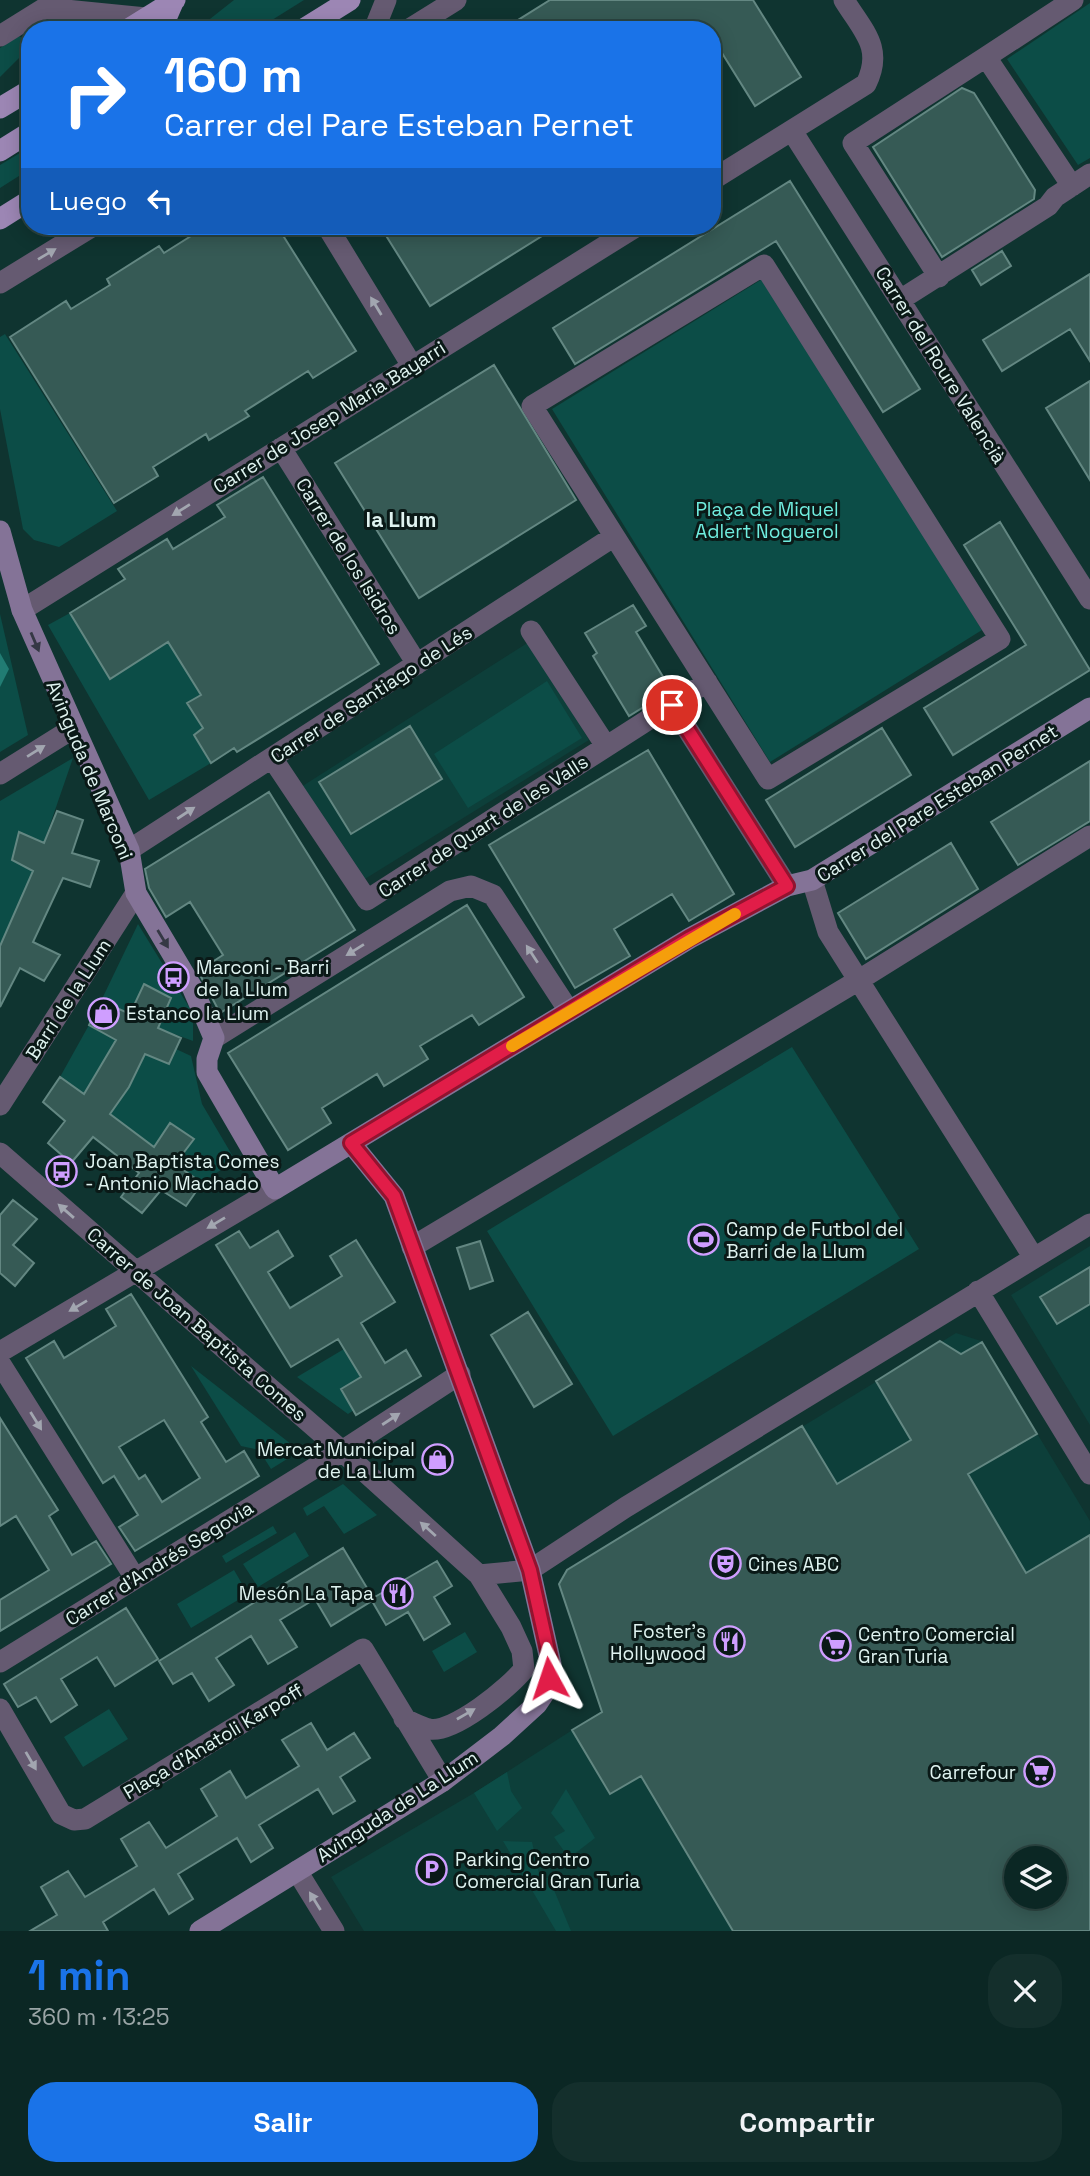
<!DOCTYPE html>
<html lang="es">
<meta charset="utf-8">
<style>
:root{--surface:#0b2724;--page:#142f2c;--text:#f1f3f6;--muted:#9aa5a6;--line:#2b4441;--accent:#1a73e8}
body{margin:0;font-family:"Space Grotesk",sans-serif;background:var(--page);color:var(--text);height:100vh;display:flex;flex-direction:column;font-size:26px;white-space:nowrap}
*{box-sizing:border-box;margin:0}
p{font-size:23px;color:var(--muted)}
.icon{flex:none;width:38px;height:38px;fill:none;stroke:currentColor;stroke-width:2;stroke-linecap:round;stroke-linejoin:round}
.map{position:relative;height:1931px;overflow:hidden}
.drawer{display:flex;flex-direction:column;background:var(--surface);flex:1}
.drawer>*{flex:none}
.hud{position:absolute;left:21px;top:21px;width:700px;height:214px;border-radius:28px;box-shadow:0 4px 18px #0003,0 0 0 2px var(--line);background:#1a73e8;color:#fff;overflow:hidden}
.controls{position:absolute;left:1004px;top:1846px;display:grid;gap:14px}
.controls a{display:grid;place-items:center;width:63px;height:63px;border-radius:50%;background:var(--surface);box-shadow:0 4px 18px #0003,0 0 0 2px var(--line);font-size:35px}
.pin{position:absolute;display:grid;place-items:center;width:60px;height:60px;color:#fff;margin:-30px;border:4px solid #fff;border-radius:50%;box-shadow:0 2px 7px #0007}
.me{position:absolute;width:77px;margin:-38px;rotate:355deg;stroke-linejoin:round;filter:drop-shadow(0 0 5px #0008)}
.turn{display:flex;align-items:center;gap:24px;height:147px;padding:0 28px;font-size:32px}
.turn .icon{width:91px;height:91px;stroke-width:2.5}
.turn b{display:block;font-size:49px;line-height:60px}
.then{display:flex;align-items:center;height:66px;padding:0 28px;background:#0003;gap:14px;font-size:26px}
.round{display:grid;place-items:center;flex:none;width:74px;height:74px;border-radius:28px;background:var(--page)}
.head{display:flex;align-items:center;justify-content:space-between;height:119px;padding:0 28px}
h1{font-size:42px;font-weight:600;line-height:52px;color:var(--accent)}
.cta{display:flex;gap:14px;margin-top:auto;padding:14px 28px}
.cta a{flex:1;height:80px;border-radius:28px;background:var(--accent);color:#fff;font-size:28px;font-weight:600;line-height:80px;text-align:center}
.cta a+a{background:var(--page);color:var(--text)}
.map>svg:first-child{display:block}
</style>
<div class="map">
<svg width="1090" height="1931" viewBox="0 0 1090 1931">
<rect width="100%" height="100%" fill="#0f3430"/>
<!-- built -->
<path fill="#0d3f3a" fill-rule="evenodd" d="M 529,642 L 589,740 L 360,882 L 301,787 Z
M 1090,1246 L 1090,1425 L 1011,1295 Z
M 956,1333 L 981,1341 L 1090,1521 L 1090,1931 L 364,1931 L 331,1877 L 474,1793 L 602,1711 L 559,1584 L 567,1570 ZM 1017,1858 L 1055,1858 L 1055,1897 L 1017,1897 Z"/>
<!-- green -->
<path fill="#0c4d47" d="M 234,0 L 304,0 L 256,30 L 196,30 Z
M 1090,3 L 1090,158 L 1078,165 L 1007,59 Z
M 72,19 L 83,21 L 86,26 L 81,30 L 49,30 Z
M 19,36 L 25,40 L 19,58 L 0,77 L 0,48 Z
M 30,147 L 30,169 L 0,188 L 0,165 Z
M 764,278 L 982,630 L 770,762 L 552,409 Z
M 5,334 L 117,511 L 59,547 L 34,540 L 23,529 L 0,409 L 0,337 Z
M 70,613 L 110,678 L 168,642 L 201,695 L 188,703 L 203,728 L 194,735 L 211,763 L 149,800 L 48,625 Z
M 0,614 L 28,735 L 0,752 Z
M 547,681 L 582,738 L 468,808 L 434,754 Z
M 73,758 L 44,842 L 31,838 L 33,871 L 0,946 L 0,801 Z
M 138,924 L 189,1007 L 193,1020 L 193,1041 L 158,1028 L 171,998 L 145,984 L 130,1014 L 101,1001 Z
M 89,1025 L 116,1040 L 84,1094 L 60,1077 Z
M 792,1047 L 919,1249 L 613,1436 L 487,1231 Z
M 176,1049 L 191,1056 L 202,1104 L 235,1160 L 202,1183 L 175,1164 L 194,1139 L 170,1123 L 154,1147 L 110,1114 L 129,1087 L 145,1054 L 169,1064 Z
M 344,1349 L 361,1377 L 341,1389 L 354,1410 L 348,1414 L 297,1377 Z
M 191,1366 L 300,1451 L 271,1469 L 259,1450 L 241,1446 Z
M 343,1484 L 377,1515 L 344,1534 L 324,1506 L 307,1516 L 303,1508 Z
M 273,1526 L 277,1533 L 226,1563 L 222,1556 Z
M 295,1532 L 309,1556 L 258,1587 L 243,1564 Z
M 234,1570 L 248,1594 L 191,1628 L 177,1604 Z
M 465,1632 L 477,1652 L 444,1672 L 432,1651 Z
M 109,1709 L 128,1739 L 83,1767 L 64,1737 Z
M 507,1772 L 511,1791 L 522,1808 L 497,1831 L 474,1793 Z
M 566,1789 L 595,1838 L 569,1858 L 554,1837 L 565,1831 L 551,1813 Z
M 503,1841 L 532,1842 L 540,1878 L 549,1878 L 571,1931 L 556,1931 Z"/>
<!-- water -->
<path fill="#217c73" d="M 0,653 L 9,669 L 0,687 Z"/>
<!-- building -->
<path fill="#365a55" stroke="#638782" stroke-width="2" fill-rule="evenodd" d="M 550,0 L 753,0 L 801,77 L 755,106 L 712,37 L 712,30 L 644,30 L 639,22 L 627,30 L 502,30 Z
M 962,88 L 974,93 L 1035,190 L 1034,199 L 942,257 L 873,147 Z
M 790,181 L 920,389 L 883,412 L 776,241 L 575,364 L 553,328 Z
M 207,226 L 277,226 L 356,351 L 313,378 L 308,371 L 245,411 L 249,416 L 209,440 L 206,434 L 153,467 L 158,476 L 114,503 L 10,337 L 66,301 L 71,309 L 110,285 L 107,279 L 159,246 L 164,253 Z
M 380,226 L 558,226 L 430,306 Z
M 1002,251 L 1011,266 L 981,285 L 972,270 Z
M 1090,274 L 1090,361 L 1070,329 L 1002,371 L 983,340 Z
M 494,365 L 576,500 L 419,598 L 335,463 Z
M 1090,381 L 1090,480 L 1046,408 Z
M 263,477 L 379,664 L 237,752 L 234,748 L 211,763 L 194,735 L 203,728 L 187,703 L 201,695 L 168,642 L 110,679 L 70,613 L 125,579 L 118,569 L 167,539 L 173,549 L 225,517 L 217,505 Z
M 1000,522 L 1090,670 L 953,755 L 924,708 L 1026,645 L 964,545 Z
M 633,605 L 646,626 L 636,632 L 671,690 L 629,716 L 593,656 L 597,653 L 585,633 Z
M 410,726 L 442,779 L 351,834 L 319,782 Z
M 882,728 L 911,775 L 795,847 L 766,800 Z
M 648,750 L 734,894 L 689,921 L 672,894 L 614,929 L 630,956 L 575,988 L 489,845 Z
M 1090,761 L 1090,821 L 1018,865 L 991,822 Z
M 269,792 L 355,930 L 220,1013 L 198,971 L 223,955 L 190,902 L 166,917 L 149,888 L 145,869 Z
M 57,811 L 83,820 L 72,853 L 99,861 L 90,887 L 63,878 L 33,942 L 60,955 L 44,981 L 20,968 L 0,1007 L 0,946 L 33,871 L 12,860 L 19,832 L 44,843 Z
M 951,843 L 978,889 L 866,959 L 838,913 Z
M 467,905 L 524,997 L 479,1025 L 472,1015 L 420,1046 L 428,1059 L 384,1086 L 377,1074 L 322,1108 L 331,1123 L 288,1150 L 228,1053 Z
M 144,984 L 171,998 L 158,1028 L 181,1038 L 169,1064 L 145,1054 L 129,1087 L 110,1114 L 154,1147 L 170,1123 L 194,1139 L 175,1164 L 202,1183 L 186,1206 L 161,1190 L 142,1213 L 121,1197 L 139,1173 L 93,1137 L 71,1163 L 48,1143 L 65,1121 L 43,1102 L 60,1077 L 84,1094 L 116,1040 L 89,1025 L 101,1001 L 130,1014 Z
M 13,1200 L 37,1219 L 13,1245 L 34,1263 L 15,1286 L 0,1273 L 0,1215 Z
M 239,1231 L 250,1248 L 278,1231 L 293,1256 L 268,1272 L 290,1308 L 342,1276 L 330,1256 L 356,1240 L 395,1302 L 361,1323 L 385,1363 L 406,1350 L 421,1376 L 356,1415 L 341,1389 L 361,1377 L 338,1339 L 291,1367 L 216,1245 Z
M 480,1241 L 493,1281 L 470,1289 L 457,1248 Z
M 1090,1267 L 1090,1304 L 1057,1324 L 1040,1297 Z
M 131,1294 L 208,1417 L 201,1422 L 226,1462 L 244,1451 L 259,1476 L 135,1551 L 119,1527 L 138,1515 L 114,1476 L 103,1483 L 26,1358 L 54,1341 L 64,1358 L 116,1326 L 106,1309 ZM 164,1420 L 200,1478 L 162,1502 L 145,1475 L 139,1479 L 119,1447 Z
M 528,1312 L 572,1384 L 534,1407 L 491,1335 Z
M 940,1341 L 961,1354 L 982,1342 L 1037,1434 L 968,1474 L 1026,1573 L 1090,1535 L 1090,1931 L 733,1931 L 641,1776 L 610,1794 L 572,1730 L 602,1712 L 559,1584 L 567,1570 L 802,1426 L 837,1484 L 911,1440 L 876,1381 ZM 1017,1858 L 1055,1858 L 1055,1897 L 1017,1897 Z
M 0,1418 L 58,1510 L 49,1516 L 72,1555 L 96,1541 L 111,1564 L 0,1631 L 0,1600 L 49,1570 L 16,1516 L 0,1526 Z
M 343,1548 L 373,1598 L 437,1561 L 452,1586 L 434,1597 L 450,1624 L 424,1640 L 408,1612 L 386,1625 L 372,1601 L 331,1626 L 315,1599 L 280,1620 L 297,1647 L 268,1664 L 251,1636 L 216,1658 L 234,1685 L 209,1701 L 192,1673 L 173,1684 L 159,1661 Z
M 126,1608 L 158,1659 L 115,1686 L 97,1657 L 61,1679 L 77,1705 L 51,1722 L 36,1697 L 18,1707 L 4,1684 Z
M 311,1723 L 327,1750 L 354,1733 L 370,1758 L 340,1777 L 355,1801 L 333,1814 L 318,1789 L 259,1825 L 273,1848 L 251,1862 L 237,1838 L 178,1874 L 193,1899 L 169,1914 L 154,1889 L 103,1922 L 108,1931 L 30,1931 L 57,1915 L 41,1887 L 68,1871 L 85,1897 L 137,1866 L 121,1839 L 149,1822 L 166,1848 L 217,1816 L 201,1789 L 230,1771 L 246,1798 L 299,1766 L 282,1740 Z"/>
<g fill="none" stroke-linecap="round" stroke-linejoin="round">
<!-- street -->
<path stroke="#655a71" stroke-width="21" d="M 46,8 L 146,18
M 374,30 L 386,0
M 408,30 L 456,0
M 0,36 L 56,1
M 792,131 L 1090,599
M 712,180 L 866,84 C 884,48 863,31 844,0
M 1072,186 L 986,57 L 1073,0
M 327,226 L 411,364
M 764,265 L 1000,639 L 768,779 L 532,406 Z
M 939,277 L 853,143 L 986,57
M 0,283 L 93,226
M 900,300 L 1048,206 L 1055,197 L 1090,174
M 281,448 L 417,664
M 22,610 L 637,226
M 531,631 L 606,746
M 672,705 L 787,886
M 272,758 L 367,900 L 707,682
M 0,774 L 72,729
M 129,850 L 613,537
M 812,880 L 828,932 L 1034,1258
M 214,1038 L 450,891 L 471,886 L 493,895 L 569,1011
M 0,1105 L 136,893
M 0,1153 L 342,1451 L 479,1575 L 511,1627 L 522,1651 L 524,1669 C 510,1687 453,1734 429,1729 C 421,1727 412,1722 404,1719
M 412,1247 L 859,980 L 1090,836
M 978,1291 L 1090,1474
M 0,1352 L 275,1189
M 0,1363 L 135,1578
M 479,1575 L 530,1570 L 626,1507 L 1090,1224
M 0,1662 L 342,1451 L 460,1374
M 0,1709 L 61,1814 L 74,1820 L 85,1819 L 363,1649 L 443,1781
M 297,1871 L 334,1931"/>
<!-- secondary -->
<path stroke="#847397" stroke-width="21" d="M 0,531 L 22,610 L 129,850 L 136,893 L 193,989 L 214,1038 L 207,1059 L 207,1072 L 275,1189 L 690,938 L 787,886 L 812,880 L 1090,708
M 200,1931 L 443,1781 L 502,1736 L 537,1704 L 545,1692 L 551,1664 L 530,1570 L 394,1196 L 351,1143"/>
<!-- primary -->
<path stroke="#9c86b4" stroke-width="21" d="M 127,30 L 175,0
M 161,30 L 174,0
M 302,30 L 350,0
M 0,108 L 30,90
M 0,151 L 30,132
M 0,219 L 30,200"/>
</g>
<!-- one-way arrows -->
<defs><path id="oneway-solid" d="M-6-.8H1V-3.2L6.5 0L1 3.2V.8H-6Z" transform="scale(1.75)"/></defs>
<g fill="#a2a6b0">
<use href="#oneway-solid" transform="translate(47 254) rotate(-31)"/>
<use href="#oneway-solid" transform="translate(376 306) rotate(-121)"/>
<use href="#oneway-solid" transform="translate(181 510) rotate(148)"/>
<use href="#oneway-solid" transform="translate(36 751) rotate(-32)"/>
<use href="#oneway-solid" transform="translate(186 813) rotate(-33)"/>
<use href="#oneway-solid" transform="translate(355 950) rotate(148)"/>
<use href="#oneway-solid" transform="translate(532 954) rotate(-123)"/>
<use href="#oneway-solid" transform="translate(66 1211) rotate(-139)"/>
<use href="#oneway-solid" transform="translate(216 1223) rotate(149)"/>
<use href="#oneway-solid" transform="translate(78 1306) rotate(149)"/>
<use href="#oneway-solid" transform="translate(391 1419) rotate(-33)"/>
<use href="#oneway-solid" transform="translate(36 1421) rotate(58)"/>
<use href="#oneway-solid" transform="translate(428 1529) rotate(-138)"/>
<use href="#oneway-solid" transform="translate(466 1714) rotate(-30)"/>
<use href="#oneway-solid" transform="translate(31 1761) rotate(60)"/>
<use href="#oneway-solid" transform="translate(315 1901) rotate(-122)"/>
</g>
<g fill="#353844">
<use href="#oneway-solid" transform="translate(35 642) rotate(67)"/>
<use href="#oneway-solid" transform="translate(163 939) rotate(59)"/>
</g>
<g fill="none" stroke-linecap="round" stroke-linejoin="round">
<defs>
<path id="route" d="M 549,1678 L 551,1664 L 530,1570 L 394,1196 L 351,1143 L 690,938 L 787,886 L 672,705"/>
</defs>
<!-- route casing -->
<use href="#route" stroke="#92132f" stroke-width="18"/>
<!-- route -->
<use href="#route" stroke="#e11d48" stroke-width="12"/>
<!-- slow -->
<path stroke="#f59e0b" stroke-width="12" d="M 512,1046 L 735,914"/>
</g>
<!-- icons -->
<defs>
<symbol id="bus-ring" viewBox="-11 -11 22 22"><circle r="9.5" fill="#0a1917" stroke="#cf9eff" stroke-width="1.5"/><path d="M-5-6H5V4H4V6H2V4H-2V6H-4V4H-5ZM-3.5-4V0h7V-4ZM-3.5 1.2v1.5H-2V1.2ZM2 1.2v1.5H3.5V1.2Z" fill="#cf9eff"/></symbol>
<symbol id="shop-ring" viewBox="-11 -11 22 22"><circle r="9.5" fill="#0a1917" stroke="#cf9eff" stroke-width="1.5"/><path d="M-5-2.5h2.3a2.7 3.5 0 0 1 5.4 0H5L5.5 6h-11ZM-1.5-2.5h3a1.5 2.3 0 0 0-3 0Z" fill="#cf9eff"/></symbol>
<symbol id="stadium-ring" viewBox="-11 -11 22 22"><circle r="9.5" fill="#0a1917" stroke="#cf9eff" stroke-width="1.5"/><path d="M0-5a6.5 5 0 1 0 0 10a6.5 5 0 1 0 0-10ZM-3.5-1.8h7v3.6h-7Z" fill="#cf9eff"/></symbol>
<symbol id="theatre-ring" viewBox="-11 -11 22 22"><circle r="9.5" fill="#0a1917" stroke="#cf9eff" stroke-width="1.5"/><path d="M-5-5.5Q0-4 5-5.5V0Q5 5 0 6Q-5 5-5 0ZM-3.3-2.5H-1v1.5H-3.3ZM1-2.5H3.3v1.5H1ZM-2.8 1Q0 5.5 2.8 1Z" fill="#cf9eff"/></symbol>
<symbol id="restaurant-ring" viewBox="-11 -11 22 22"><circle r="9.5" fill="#0a1917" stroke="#cf9eff" stroke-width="1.5"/><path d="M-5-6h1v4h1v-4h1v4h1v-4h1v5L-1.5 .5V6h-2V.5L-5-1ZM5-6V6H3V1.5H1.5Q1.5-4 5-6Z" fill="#cf9eff"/></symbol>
<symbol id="supermarket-ring" viewBox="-11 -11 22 22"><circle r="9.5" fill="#0a1917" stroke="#cf9eff" stroke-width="1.5"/><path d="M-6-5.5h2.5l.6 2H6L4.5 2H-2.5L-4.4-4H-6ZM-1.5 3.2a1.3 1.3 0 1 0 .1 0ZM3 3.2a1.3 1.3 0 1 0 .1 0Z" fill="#cf9eff"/></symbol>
<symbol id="parking-ring" viewBox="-11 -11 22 22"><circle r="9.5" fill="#0a1917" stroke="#cf9eff" stroke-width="1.5"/><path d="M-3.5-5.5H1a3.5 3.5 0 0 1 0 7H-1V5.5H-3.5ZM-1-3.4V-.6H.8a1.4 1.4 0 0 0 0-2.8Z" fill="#cf9eff"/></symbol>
</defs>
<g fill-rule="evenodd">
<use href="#bus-ring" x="156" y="960" width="35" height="35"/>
<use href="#shop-ring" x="86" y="996" width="35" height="35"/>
<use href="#bus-ring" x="44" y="1154" width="35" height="35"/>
<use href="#stadium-ring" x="686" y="1222" width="35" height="35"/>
<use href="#shop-ring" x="420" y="1442" width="35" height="35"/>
<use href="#theatre-ring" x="708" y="1546" width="35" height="35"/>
<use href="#restaurant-ring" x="380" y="1576" width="35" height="35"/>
<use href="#restaurant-ring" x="712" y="1624" width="35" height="35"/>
<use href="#supermarket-ring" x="818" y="1628" width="35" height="35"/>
<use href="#supermarket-ring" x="1022" y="1754" width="35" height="35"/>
<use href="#parking-ring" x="414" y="1852" width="35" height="35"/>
</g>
<g text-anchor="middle" stroke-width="6" stroke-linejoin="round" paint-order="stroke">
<!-- street labels -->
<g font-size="19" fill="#dff3f0" stroke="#0a1917">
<text transform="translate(941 365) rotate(58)" y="7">Carrer del Roure Valencià</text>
<text transform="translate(329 417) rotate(-32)" y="7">Carrer de Josep Maria Bayarri</text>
<text transform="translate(349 556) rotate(58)" y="7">Carrer de los Isidros</text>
<text transform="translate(371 694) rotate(-33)" y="7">Carrer de Santiago de Lés</text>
<text transform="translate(90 770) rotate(67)" y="7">Avinguda de Marconi</text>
<text transform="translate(937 803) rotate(-32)" y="7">Carrer del Pare Esteban Pernet</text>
<text transform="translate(483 826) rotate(-33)" y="7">Carrer de Quart de les Valls</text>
<text transform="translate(68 999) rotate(-57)" y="7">Barri de la Llum</text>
<text transform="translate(197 1324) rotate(41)" y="7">Carrer de Joan Baptista Comes</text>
<text transform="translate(159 1563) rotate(-32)" y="7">Carrer d'Andrés Segovia</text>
<text transform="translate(213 1741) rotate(-31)" y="7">Plaça d'Anatoli Karpoff</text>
<text transform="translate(397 1806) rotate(-33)" y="7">Avinguda de La Llum</text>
</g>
<!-- park labels -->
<g font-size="19" fill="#70eddf" stroke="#0a1917">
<text x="767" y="516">Plaça de Miquel<tspan x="767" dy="22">Adlert Noguerol</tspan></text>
</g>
<!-- poi labels -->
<g font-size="19" fill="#dff3f0" stroke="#0a1917" text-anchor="start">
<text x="196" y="974">Marconi - Barri<tspan x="196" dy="22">de la Llum</tspan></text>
<text x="126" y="1020">Estanco la Llum</text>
<text x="85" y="1168">Joan Baptista Comes<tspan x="85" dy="22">- Antonio Machado</tspan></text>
<text x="726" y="1236">Camp de Futbol del<tspan x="726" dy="22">Barri de la Llum</tspan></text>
<text x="415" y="1456" text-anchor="end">Mercat Municipal<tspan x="415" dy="22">de La Llum</tspan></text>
<text x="748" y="1571">Cines ABC</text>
<text x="374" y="1600" text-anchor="end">Mesón La Tapa</text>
<text x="706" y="1638" text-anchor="end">Foster's<tspan x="706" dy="22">Hollywood</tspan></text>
<text x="858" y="1641">Centro Comercial<tspan x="858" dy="22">Gran Turia</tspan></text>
<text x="1016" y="1779" text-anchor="end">Carrefour</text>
<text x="455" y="1866">Parking Centro<tspan x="455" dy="22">Comercial Gran Turia</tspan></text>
</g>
<!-- neighbourhood labels -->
<g font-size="21" font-weight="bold" fill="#dff3f0" stroke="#0a1917">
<text x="401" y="527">la Llum</text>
</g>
</g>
</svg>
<div class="controls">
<a><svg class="icon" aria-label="layers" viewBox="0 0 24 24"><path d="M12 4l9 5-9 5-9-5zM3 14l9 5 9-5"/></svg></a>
</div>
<div class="pin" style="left:672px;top:705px;background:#d93025"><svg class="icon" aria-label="arrive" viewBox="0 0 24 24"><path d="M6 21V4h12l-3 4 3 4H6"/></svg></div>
<svg class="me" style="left:549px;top:1678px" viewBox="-20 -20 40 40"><path d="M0-17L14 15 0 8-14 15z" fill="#e11d48" stroke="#fff" stroke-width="4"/></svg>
<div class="hud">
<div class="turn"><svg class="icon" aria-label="right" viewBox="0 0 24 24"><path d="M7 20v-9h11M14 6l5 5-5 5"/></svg><div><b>160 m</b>Carrer del Pare Esteban Pernet</div></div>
<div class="then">Luego<svg class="icon" aria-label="left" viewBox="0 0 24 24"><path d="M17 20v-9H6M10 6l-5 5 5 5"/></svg></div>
</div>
</div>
<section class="drawer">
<div class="head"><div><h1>1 min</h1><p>360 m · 13:25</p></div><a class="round"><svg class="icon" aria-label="close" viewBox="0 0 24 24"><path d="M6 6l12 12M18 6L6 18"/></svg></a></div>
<div class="cta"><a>Salir</a><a>Compartir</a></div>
</section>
